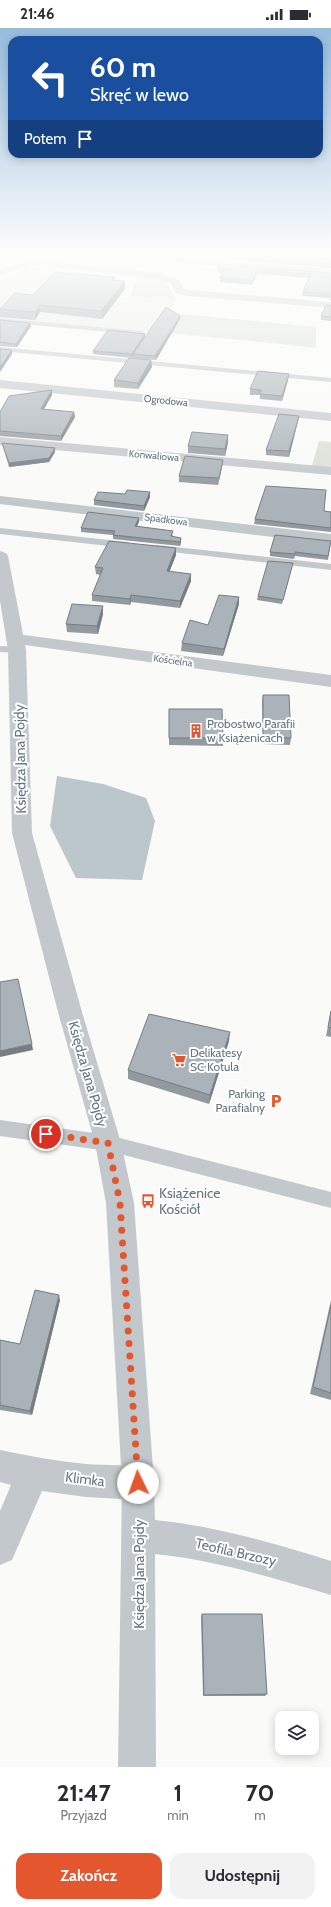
<!DOCTYPE html>
<html lang="pl">
<meta charset="utf-8">
<style>
:root{--surface:#fff;--page:#f2f2f3;--text:#2b2b33;--muted:#7c7c81;--accent:#e4572e}
body{margin:0;font-family:Cabin,sans-serif;background:var(--page);color:var(--text);height:100vh;display:flex;flex-direction:column;font-size:15px;white-space:nowrap}
*{box-sizing:border-box;margin:0}
p{font-size:13px;color:var(--muted)}
.icon{flex:none;width:22px;height:22px;fill:none;stroke:currentColor;stroke-width:2;stroke-linecap:round;stroke-linejoin:round}
.map{position:relative;height:1739px;overflow:hidden}
.side{display:flex;flex-direction:column;background:var(--surface);flex:1}
.side>*{flex:none}
.hud{position:absolute;left:8px;top:8px;width:315px;height:122px;border-radius:12px;box-shadow:0 2px 10px #0003;background:#1a4fa0;color:#fff;overflow:hidden}
.tools{position:absolute;left:275px;top:1683px;display:grid;gap:8px}
.tools a{display:grid;place-items:center;width:44px;height:44px;border-radius:8px;background:var(--surface);box-shadow:0 2px 10px #0003;font-size:20px}
.pin{position:absolute;display:grid;place-items:center;width:34px;height:34px;color:#fff;margin:-17px;border:2px solid #fff;border-radius:50%;box-shadow:0 1px 4px #0007}
.me{position:absolute;width:44px;margin:-22px;rotate:357deg;stroke-linejoin:round;filter:drop-shadow(0 0 3px #0008)}
.turn{display:flex;align-items:center;gap:14px;height:84px;padding:0 16px;font-size:18px}
.turn .icon{width:52px;height:52px;stroke-width:2.5}
.turn b{display:block;font-size:28px;line-height:34px}
.then{display:flex;align-items:center;height:38px;padding:0 16px;background:#0003;gap:8px;font-size:15px}
.eta{display:flex;justify-content:space-evenly;align-items:center;height:68px;text-align:center}
.eta b{font-size:24px;font-weight:800;line-height:28px}
.primary-button{display:flex;gap:8px;margin-top:auto;padding:8px 16px}
.primary-button a{flex:1;height:46px;border-radius:12px;background:var(--accent);color:#fff;font-size:16px;font-weight:800;line-height:46px;text-align:center}
.primary-button a+a{background:var(--page);color:var(--text)}
.status{display:flex;justify-content:space-between;align-items:center;height:28px;padding:0 20px;background:var(--surface);direction:ltr}
.status svg{height:11px;fill:currentColor}
.map>svg:first-child{display:block}
</style>
<div class="status"><b>21:46</b><svg viewBox="0 0 49 12"><path d="M0 12V9h3v3zM5 12V6h3v6zM10 12V3h3v9zM15 12V0h3v12zM26 1h20v11H26zM47 4h2v5h-2z"/></svg></div>
<div class="map">
<svg width="331" height="1739" viewBox="0 0 331 1739">
<rect width="100%" height="100%" fill="#fafaf8"/>
<!-- built -->
<path fill="#e8e9e9" d="M 25,240 L 100,248 L 86,267 L 123,270 L 131,268 L 177,272 L 170,285 L 260,294 L 250,313 L 0,290 L 0,252 Z"/>
<!-- green -->
<path fill="#dadfd7" d="M 137,249 L 164,251 L 177,272 L 131,268 Z
M 169,285 L 316,299 L 316,320 L 157,303 Z
M 319,413 L 331,414 L 331,440 L 312,438 Z"/>
<!-- water -->
<path fill="#bbc7cb" d="M 57,748 L 103,756 L 146,770 L 155,793 L 142,852 L 76,850 L 50,798 Z"/>
<g fill="none" stroke-linecap="round" stroke-linejoin="round">
<!-- service -->
<path fill="#c3c8cc" fill-rule="evenodd" d="M 0,290 L 142,303 L 146,305 L 142,307 L 0,294 Z
M 0,319 L 331,350 L 331,354 L 0,323 Z
M 0,500 L 127,514 L 132,517 L 127,520 L 0,506 Z
M 157,517 L 331,536 L 331,542 L 154,522 L 152,520 Z
M 0,618 L 17,619 L 23,622 L 17,625 L 0,624 Z
M 0,1092 L 108,1107 L 331,1164 L 331,1180 L 108,1123 L 0,1108 Z"/>
<!-- minor -->
<path fill="#c3c8cc" fill-rule="evenodd" d="M 124,228 L 165,228 L 331,241 L 331,247 L 129,231 Z
M 28,231 L 162,245 L 179,252 L 184,261 L 188,262 L 331,274 L 331,280 L 187,268 L 176,265 L 171,256 L 160,251 L 24,236 L 23,234 Z
M 0,352 L 331,385 L 331,393 L 0,360 Z
M 0,409 L 331,439 L 331,447 L 0,417 Z
M 0,468 L 331,506 L 331,516 L 0,476 Z
M 16,606 L 331,647 L 331,659 L 10,615 L 7,611 L 10,607 Z
M 0,1422 C 28,1428 57,1433 86,1436 C 107,1438 130,1435 150,1443 L 154,1455 L 150,1467 L 138,1471 L 121,1471 L 86,1469 L 42,1463 L 12,1532 L 0,1537 L 0,1483 L 11,1457 L 0,1454 Z"/>
<!-- tertiary -->
<path fill="#c3c8cc" fill-rule="evenodd" d="M 38,228 L 52,228 L 51,230 L 0,248 L 0,242 Z
M 0,523 L 6,525 L 8,528 L 26,622 L 32,805 L 82,984 L 121,1115 L 134,1175 L 154,1455 L 155,1492 C 215,1498 273,1515 331,1533 L 331,1567 C 273,1550 215,1532 155,1526 L 156,1739 L 118,1739 L 122,1455 L 106,1175 L 95,1115 L 58,984 L 12,805 L 8,622 L 0,573 Z"/>
</g>
<!-- wall -->
<path fill="#929a9f" d="M 223,228 L 331,228 L 331,240 L 222,231 Z
M 217,240 L 331,245 L 331,273 L 330,272 L 330,270 L 302,268 L 303,264 L 308,250 L 257,246 L 252,257 L 220,254 L 220,250 L 222,245 L 217,244 Z
M 114,249 L 115,252 L 125,261 L 102,291 L 40,284 L 35,292 L 0,289 L 0,280 L 33,267 Z
M 331,277 L 331,293 L 321,292 L 321,288 Z
M 180,291 L 156,332 L 133,330 L 133,327 L 132,330 L 93,326 L 93,323 L 145,306 L 145,309 Z
M 0,292 L 31,298 L 17,319 L 0,318 Z
M 151,332 L 152,339 L 138,361 L 114,359 L 114,352 Z
M 289,346 L 288,352 L 282,373 L 260,371 L 260,367 L 250,367 L 250,361 Z
M 52,367 L 44,381 L 74,384 L 75,389 L 61,413 L 0,408 L 0,384 Z
M 299,388 L 298,393 L 289,429 L 266,427 L 266,422 Z
M 228,407 L 228,414 L 225,428 L 188,425 L 188,418 Z
M 2,415 L 55,420 L 55,424 L 49,434 L 9,439 L 3,419 Z
M 223,432 L 222,439 L 218,457 L 179,454 L 179,448 Z
M 150,464 L 150,469 L 144,483 L 94,477 L 94,472 L 125,466 Z
M 324,483 L 331,484 L 331,504 L 254,496 L 255,491 Z
M 139,490 L 139,494 L 137,498 L 173,507 L 172,509 L 181,514 L 180,518 L 113,511 L 113,507 L 81,504 L 81,500 Z
M 331,513 L 328,532 L 295,528 L 294,531 L 270,528 L 270,524 Z
M 176,527 L 169,544 L 191,553 L 180,580 L 131,574 L 130,577 L 92,573 L 92,567 L 100,547 L 96,546 L 95,539 Z
M 293,535 L 292,539 L 282,576 L 257,572 L 258,568 Z
M 239,569 L 239,576 L 223,628 L 181,623 L 182,615 L 208,597 Z
M 103,578 L 103,586 L 98,606 L 67,604 L 66,596 Z
M 263,667 L 291,710 L 290,717 L 263,716 L 262,673 Z
M 169,681 L 223,710 L 223,718 L 169,717 Z
M 331,983 L 331,1009 L 326,1008 Z
M 229,1013 L 209,1076 L 128,1051 L 128,1042 Z
M 60,1272 L 32,1387 L 0,1382 L 0,1312 L 20,1316 Z
M 331,1272 L 331,1372 L 310,1366 Z
M 202,1586 L 267,1666 L 265,1668 L 203,1668 L 201,1589 Z"/>
<!-- shaded-wall -->
<path fill="#777d82" d="M 257,242 L 257,246 L 252,257 L 252,253 Z
M 125,253 L 125,261 L 102,291 L 101,283 Z
M 40,277 L 40,284 L 35,292 L 35,284 Z
M 180,288 L 180,291 L 156,332 L 155,328 Z
M 30,295 L 31,298 L 17,319 L 16,316 Z
M 145,306 L 145,310 L 132,330 L 132,326 Z
M 12,322 L 12,326 L 0,344 L 0,339 Z
M 151,332 L 152,339 L 138,361 L 138,355 Z
M 289,346 L 288,352 L 282,373 L 282,368 Z
M 52,362 L 52,367 L 41,386 L 41,381 Z
M 74,384 L 75,389 L 61,413 L 61,408 Z
M 299,388 L 298,393 L 289,429 L 289,423 Z
M 228,407 L 228,414 L 225,428 L 225,421 Z
M 55,420 L 55,424 L 49,434 L 9,439 L 9,435 Z
M 223,432 L 222,439 L 218,457 L 219,450 Z
M 150,464 L 150,469 L 144,483 L 144,478 Z
M 139,490 L 139,494 L 135,502 L 135,498 Z
M 181,510 L 181,514 L 180,518 L 180,514 Z
M 176,520 L 176,527 L 167,550 L 167,543 Z
M 191,546 L 191,553 L 180,580 L 180,573 Z
M 131,567 L 131,574 L 130,577 L 130,571 Z
M 239,569 L 239,576 L 223,628 L 224,621 Z
M 103,578 L 103,586 L 98,606 L 97,598 Z
M 230,1004 L 229,1013 L 209,1076 L 210,1067 Z
M 32,1016 L 33,1022 L 0,1029 L 0,1023 Z
M 59,1267 L 60,1272 L 32,1387 L 30,1383 Z"/>
<!-- building -->
<path fill="#aab3b9" stroke="#777d82" d="M 230,228 L 331,228 L 331,236 Z
M 219,236 L 331,245 L 331,266 L 303,264 L 310,246 L 257,242 L 252,253 L 220,250 L 224,241 L 217,240 Z
M 55,244 L 114,249 L 112,252 L 125,253 L 101,283 L 40,277 L 35,284 L 0,281 L 15,265 L 33,267 Z
M 326,277 L 331,277 L 331,289 L 321,288 Z
M 166,279 L 180,288 L 155,328 L 133,326 Z
M 0,292 L 30,295 L 16,316 L 0,314 Z
M 108,302 L 145,306 L 132,326 L 93,323 Z
M 0,321 L 12,322 L 0,339 Z
M 129,330 L 151,332 L 138,355 L 114,352 Z
M 258,343 L 289,346 L 282,368 L 260,366 L 261,362 L 250,361 Z
M 52,362 L 41,381 L 74,384 L 61,408 L 0,403 L 0,384 L 9,368 Z
M 279,386 L 299,388 L 289,423 L 266,422 Z
M 192,404 L 228,407 L 225,421 L 188,418 Z
M 2,415 L 55,420 L 49,430 L 9,435 Z
M 185,428 L 223,432 L 219,450 L 179,448 Z
M 266,458 L 326,462 L 324,483 L 331,484 L 331,500 L 255,491 Z
M 127,462 L 150,464 L 144,478 L 94,472 L 98,464 L 125,466 Z
M 88,484 L 139,490 L 135,498 L 173,503 L 171,508 L 181,510 L 180,514 L 113,507 L 115,503 L 81,500 Z
M 275,507 L 331,513 L 328,528 L 295,524 L 295,526 L 270,524 Z
M 109,513 L 176,520 L 167,543 L 191,546 L 180,573 L 131,567 L 130,571 L 92,567 L 103,540 L 95,539 Z
M 268,533 L 293,535 L 283,572 L 258,568 Z
M 219,567 L 239,569 L 224,621 L 182,615 L 190,592 L 208,597 Z
M 72,576 L 103,578 L 97,598 L 66,596 Z
M 263,667 L 289,667 L 291,710 L 263,709 Z
M 169,681 L 222,681 L 223,710 L 169,710 Z
M 18,951 L 32,1016 L 0,1023 L 0,954 Z
M 331,983 L 331,1000 L 328,999 Z
M 149,986 L 230,1004 L 210,1067 L 128,1042 Z
M 35,1262 L 59,1267 L 30,1383 L 0,1377 L 0,1312 L 20,1316 Z
M 331,1277 L 331,1365 L 313,1359 Z
M 202,1586 L 262,1586 L 267,1666 L 204,1667 Z"/>
<!-- sky -->
<linearGradient id="sky" x2="0" y2="1"><stop stop-color="#96bcdc"/><stop offset="0.48" stop-color="#fdfdfc"/><stop offset="1" stop-color="#fdfdfc" stop-opacity="0"/></linearGradient>
<rect width="331" height="471" fill="url(#sky)"/>
<g fill="none" stroke-linecap="round" stroke-linejoin="round">
<!-- route -->
<path stroke="#e4572e" stroke-width="7" stroke-dasharray="0 12.6" d="M 46,1106 L 108,1115 L 120,1175 L 138,1455"/>
</g>
<!-- icons -->
<defs>
<symbol id="building-bare" viewBox="-9 -9 18 18"><path d="M-4-6H4V6H1V3H-1V6H-4ZM-2.5-4.3h1.7v1.8h-1.7ZM.8-4.3h1.7v1.8H.8ZM-2.5-1h1.7V.8h-1.7ZM.8-1h1.7V.8H.8Z" fill="#e4572e" stroke="#fff" stroke-width="2.5" paint-order="stroke"/></symbol>
<symbol id="supermarket-bare" viewBox="-9 -9 18 18"><path d="M-6-5.5h2.5l.6 2H6L4.5 2H-2.5L-4.4-4H-6ZM-1.5 3.2a1.3 1.3 0 1 0 .1 0ZM3 3.2a1.3 1.3 0 1 0 .1 0Z" fill="#e4572e" stroke="#fff" stroke-width="2.5" paint-order="stroke"/></symbol>
<symbol id="parking-bare" viewBox="-9 -9 18 18"><path d="M-3.5-5.5H1a3.5 3.5 0 0 1 0 7H-1V5.5H-3.5ZM-1-3.4V-.6H.8a1.4 1.4 0 0 0 0-2.8Z" fill="#e4572e" stroke="#fff" stroke-width="2.5" paint-order="stroke"/></symbol>
<symbol id="bus-bare" viewBox="-9 -9 18 18"><path d="M-5-6H5V4H4V6H2V4H-2V6H-4V4H-5ZM-3.5-4V0h7V-4ZM-3.5 1.2v1.5H-2V1.2ZM2 1.2v1.5H3.5V1.2Z" fill="#e4572e" stroke="#fff" stroke-width="2.5" paint-order="stroke"/></symbol>
</defs>
<g fill-rule="evenodd">
<use href="#building-bare" x="186" y="693" width="20" height="20"/>
<use href="#supermarket-bare" x="169" y="1022" width="20" height="20"/>
<use href="#parking-bare" x="266" y="1063" width="20" height="20"/>
<use href="#bus-bare" x="138" y="1163" width="20" height="20"/>
</g>
<g text-anchor="middle" stroke-width="4" stroke-linejoin="round" paint-order="stroke">
<!-- far-street labels -->
<g font-size="10" fill="#657683" stroke="#fff">
<text transform="translate(166 372) rotate(6)" y="4">Ogrodowa</text>
<text transform="translate(154 427) rotate(5)" y="4">Konwaliowa</text>
<text transform="translate(166 491) rotate(7)" y="4">Spadkowa</text>
<text transform="translate(173 632) rotate(8)" y="4">Kościelna</text>
</g>
<!-- poi labels -->
<g font-size="12" fill="#657683" stroke="#fff" text-anchor="start">
<text x="207" y="700">Probostwo Parafii<tspan x="207" dy="14">w Książenicach</tspan></text>
<text x="190" y="1029">Delikatesy<tspan x="190" dy="14">SC Kotula</tspan></text>
<text x="265" y="1070" text-anchor="end">Parking<tspan x="265" dy="14">Parafialny</tspan></text>
</g>
<!-- near-street labels -->
<g font-size="14" fill="#657683" stroke="#fff">
<text transform="translate(20 731) rotate(-91)" y="5">Księdza Jana Pojdy</text>
<text transform="translate(88 1046) rotate(74)" y="5">Księdza Jana Pojdy</text>
<text transform="translate(85 1451) rotate(7)" y="5">Klimka</text>
<text transform="translate(236 1524) rotate(13)" y="5">Teofila Brzozy</text>
<text transform="translate(139 1546) rotate(-90)" y="5">Księdza Jana Pojdy</text>
</g>
<!-- near-poi labels -->
<g font-size="14" fill="#657683" stroke="#fff" text-anchor="start">
<text x="159" y="1170">Książenice<tspan x="159" dy="16">Kościół</tspan></text>
</g>
</g>
</svg>
<div class="tools">
<a><svg class="icon" aria-label="layers" viewBox="0 0 24 24"><path d="M12 4l9 5-9 5-9-5zM3 14l9 5 9-5"/></svg></a>
</div>
<div class="pin" style="left:46px;top:1106px;background:#d93025"><svg class="icon" aria-label="arrive" viewBox="0 0 24 24"><path d="M6 21V4h12l-3 4 3 4H6"/></svg></div>
<svg class="me" style="left:138px;top:1455px" viewBox="-20 -20 40 40"><circle r="19" fill="#fff"/><path d="M0-13L10 11 0 6-10 11z" fill="#e4572e"/></svg>
<div class="hud">
<div class="turn"><svg class="icon" aria-label="left" viewBox="0 0 24 24"><path d="M17 20v-9H6M10 6l-5 5 5 5"/></svg><div><b>60 m</b>Skręć w lewo</div></div>
<div class="then">Potem<svg class="icon" aria-label="arrive" viewBox="0 0 24 24"><path d="M6 21V4h12l-3 4 3 4H6"/></svg></div>
</div>
</div>
<section class="side">
<div class="eta">
<div><b>21:47</b><p>Przyjazd</p></div>
<div><b>1</b><p>min</p></div>
<div><b>70</b><p>m</p></div>
</div>
<div class="primary-button"><a>Zakończ</a><a>Udostępnij</a></div>
</section>
